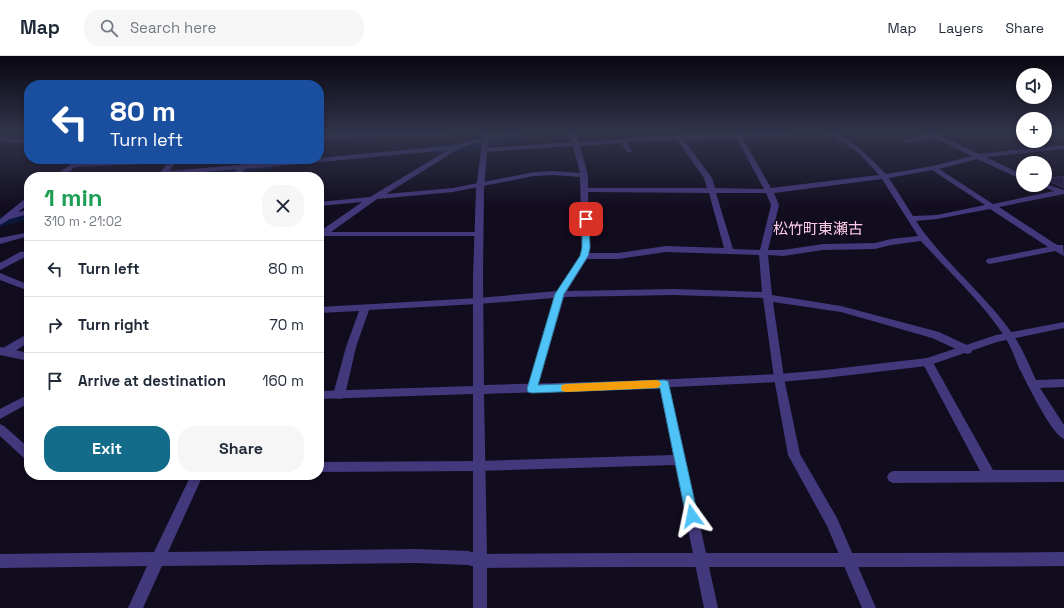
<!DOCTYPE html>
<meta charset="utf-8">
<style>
:root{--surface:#fff;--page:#f6f6f7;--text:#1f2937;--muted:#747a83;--line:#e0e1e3;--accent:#136c8a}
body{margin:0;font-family:"Space Grotesk","Noto Sans JP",sans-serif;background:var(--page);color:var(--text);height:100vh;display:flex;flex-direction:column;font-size:15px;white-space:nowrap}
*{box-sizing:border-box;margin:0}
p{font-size:13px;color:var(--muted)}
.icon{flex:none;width:22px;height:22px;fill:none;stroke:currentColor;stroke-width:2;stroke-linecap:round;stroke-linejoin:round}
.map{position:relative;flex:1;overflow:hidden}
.sheet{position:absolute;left:24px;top:116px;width:300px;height:308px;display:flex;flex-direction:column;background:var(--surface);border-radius:16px;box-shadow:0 2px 6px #0003}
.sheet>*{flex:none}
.banner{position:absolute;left:24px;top:24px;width:300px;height:84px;border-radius:16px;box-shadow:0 2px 6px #0003;background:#1a4fa0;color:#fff;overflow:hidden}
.buttons{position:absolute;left:1016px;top:12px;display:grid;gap:8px}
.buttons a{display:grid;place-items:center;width:36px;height:36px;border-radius:50%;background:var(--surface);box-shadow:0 2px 6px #0003;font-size:20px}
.pin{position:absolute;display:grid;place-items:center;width:34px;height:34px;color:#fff;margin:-17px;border-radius:8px;box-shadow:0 2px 6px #0006}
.me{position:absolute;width:44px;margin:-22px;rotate:348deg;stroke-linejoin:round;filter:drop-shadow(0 0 3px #0008)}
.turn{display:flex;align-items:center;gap:14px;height:84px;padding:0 20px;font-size:18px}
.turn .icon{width:52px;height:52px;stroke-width:2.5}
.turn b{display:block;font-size:28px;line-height:34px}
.round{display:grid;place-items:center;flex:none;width:42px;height:42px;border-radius:16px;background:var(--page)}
.overview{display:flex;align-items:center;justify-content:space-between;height:68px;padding:0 20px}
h1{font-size:24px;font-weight:800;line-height:30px;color:#1e9e55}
.cta{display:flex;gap:8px;margin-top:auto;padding:8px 20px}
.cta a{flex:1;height:46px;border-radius:16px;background:var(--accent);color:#fff;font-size:16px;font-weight:800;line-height:46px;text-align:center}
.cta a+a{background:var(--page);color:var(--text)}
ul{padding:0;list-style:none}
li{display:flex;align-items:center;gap:12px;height:56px;padding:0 20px;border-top:1px solid var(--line)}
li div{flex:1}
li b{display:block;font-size:15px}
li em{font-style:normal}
header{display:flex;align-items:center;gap:24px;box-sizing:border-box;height:56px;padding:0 20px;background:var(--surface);border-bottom:1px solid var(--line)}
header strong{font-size:19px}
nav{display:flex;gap:22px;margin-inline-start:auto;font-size:14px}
.search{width:280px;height:36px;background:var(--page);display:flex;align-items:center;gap:10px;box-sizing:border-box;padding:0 14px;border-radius:16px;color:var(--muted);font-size:15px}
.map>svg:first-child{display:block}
</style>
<header>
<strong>Map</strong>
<div class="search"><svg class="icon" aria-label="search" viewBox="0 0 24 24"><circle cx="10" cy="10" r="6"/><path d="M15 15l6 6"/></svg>Search here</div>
<nav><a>Map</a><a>Layers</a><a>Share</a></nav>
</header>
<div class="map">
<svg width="1064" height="552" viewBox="0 0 1064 552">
<rect width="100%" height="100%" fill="#110c1e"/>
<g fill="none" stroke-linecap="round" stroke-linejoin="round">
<!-- river -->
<path fill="#0a163a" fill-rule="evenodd" d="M 516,77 L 541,77 L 539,80 L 470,95 L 433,98 L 428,97 L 426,94 L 428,91 L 433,90 L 470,87 Z
M 266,106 L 271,107 L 273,110 L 271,113 L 206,121 L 155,121 L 158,118 L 163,116 Z
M 29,153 L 29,163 L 0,171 L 0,161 Z"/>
</g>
<!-- building -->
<path fill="#24193e" stroke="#3e2b6a" d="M 1064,120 L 1064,132 L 1045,123 Z"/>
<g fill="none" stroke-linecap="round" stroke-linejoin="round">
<!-- minor -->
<path fill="#42387c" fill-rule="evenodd" d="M 391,77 L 448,77 L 445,79 L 319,83 L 319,79 Z
M 511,77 L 524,77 L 521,79 L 472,88 L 460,92 L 386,138 L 453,132 L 534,116 L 554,115 L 580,117 L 573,90 L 484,96 L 481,94 L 484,92 L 572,86 L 570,77 L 576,77 L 579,86 L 664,80 L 735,79 L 734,77 L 740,77 L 741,79 L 789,77 L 786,79 L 743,83 L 771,132 L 879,119 L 859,97 L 828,77 C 848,77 872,104 886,118 L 933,110 L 972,100 L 935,82 L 907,87 L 904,85 L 907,83 L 929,79 L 926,77 L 939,79 L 979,98 L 1064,89 L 1064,93 L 986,101 L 1023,119 L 1023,124 L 977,103 L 939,113 L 993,148 L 1054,135 L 1038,129 L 1045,129 L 1045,128 L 1064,134 L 1064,138 L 999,151 L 1057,189 L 1063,189 L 1064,200 L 1055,195 L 990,208 L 987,207 L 986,205 L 987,203 L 1048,191 L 990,153 L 937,163 L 916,165 C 943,206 984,237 1012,277 C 1022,291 1029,309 1036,324 L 1064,323 L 1064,331 L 1040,332 L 1064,369 L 1064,383 C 1051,378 1026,325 1019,312 C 1015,302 1011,291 1005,281 C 982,246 949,216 921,185 L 891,189 L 875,193 L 823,194 L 783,200 L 768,199 L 772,239 L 841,250 L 939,276 L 971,291 L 972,294 L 971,297 L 967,298 L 932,282 L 841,256 L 773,246 L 784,322 L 800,398 L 837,462 L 876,552 L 862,552 L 827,470 L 788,399 L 774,322 L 763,242 L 675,239 L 564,241 L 537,333 L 536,336 L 532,337 L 528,336 L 527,333 L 554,242 L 478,248 L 369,254 L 356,291 L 345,339 L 343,342 L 339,343 L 335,342 L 333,339 L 346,291 L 359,255 L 319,257 L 319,251 L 478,242 L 557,235 L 580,200 L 582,192 L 580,121 L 554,119 L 534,120 L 453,136 L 377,143 L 331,176 L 482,176 L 483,178 L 479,180 L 324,180 L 319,183 L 319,176 L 362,146 L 319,150 L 319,146 L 370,141 L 448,94 L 245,113 L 238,121 L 230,121 L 237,113 L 150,121 L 161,116 L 168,107 L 75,111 L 62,121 L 53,121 L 77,104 L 80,107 L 175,104 L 177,105 L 169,115 L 240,109 L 245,106 L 248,108 L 319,103 L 319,102 L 457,89 L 470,84 ZM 737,83 L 764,133 L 715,132 L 712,122 L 684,84 ZM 677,84 L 704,122 L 707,132 L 588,132 L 588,119 L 580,90 L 621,87 L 627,96 L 629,97 L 632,95 L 627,86 ZM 932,114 L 985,149 L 937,159 L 913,160 L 889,122 ZM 882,123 L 918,180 L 891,183 L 875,187 L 823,188 L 783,194 L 768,194 L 779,149 L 774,137 ZM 588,136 L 709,137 L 724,192 L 666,190 L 618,197 L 589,197 L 590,192 ZM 716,137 L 766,137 L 771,149 L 760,194 L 733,193 ZM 666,196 L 759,199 L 762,236 L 675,233 L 567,235 L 587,203 L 618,203 Z
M 1018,77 L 1023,77 L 1023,79 L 1019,78 Z
M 0,82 L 29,83 L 29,87 L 1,86 Z
M 26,142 L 29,142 L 29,148 L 18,156 L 29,154 L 29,158 L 10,163 L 0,169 L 0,163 Z
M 29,176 L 29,180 L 0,188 L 0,182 Z
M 29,195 L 29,201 L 25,201 L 0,214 L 0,207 L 20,196 Z
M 0,217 L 29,229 L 29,235 L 0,224 Z
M 29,277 L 29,286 L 9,299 L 1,299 L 0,296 L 1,293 Z
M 927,302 L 931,303 L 993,414 L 1064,414 L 1064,426 L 893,427 L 889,425 L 887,421 L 889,417 L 893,415 L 980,415 L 922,306 L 923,303 Z
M 664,324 L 668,325 L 669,328 L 718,552 L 704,552 L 675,409 L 478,415 L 319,416 L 319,406 L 478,405 L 673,399 L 659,328 L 660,325 Z
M 29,338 L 29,347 L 0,363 L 0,353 Z
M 0,368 L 4,370 L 29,392 L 29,404 L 25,403 L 0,380 Z
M 191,419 L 203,419 L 168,496 L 416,493 L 468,495 L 484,500 L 486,505 L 484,510 L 479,512 L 468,509 L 416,507 L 162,510 L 143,552 L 128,552 L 147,510 L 0,512 L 0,498 L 154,496 Z"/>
<!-- tertiary -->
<path fill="#42387c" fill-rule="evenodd" d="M 483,77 L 489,77 L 484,133 L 483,220 L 484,329 L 632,325 L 779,318 L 825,314 L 927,302 L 996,279 L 1064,266 L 1064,272 L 997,286 L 927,310 L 825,322 L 779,326 L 632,333 L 484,338 L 487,498 C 679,496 872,498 1064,496 L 1064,510 C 872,512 679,510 487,512 L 487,552 L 473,552 L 473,338 L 319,343 L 319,335 L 473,330 L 473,220 L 476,133 Z
M 0,291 L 29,297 L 29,305 L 0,299 Z"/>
</g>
<!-- sky -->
<linearGradient id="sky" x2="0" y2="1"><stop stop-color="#090710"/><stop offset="0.5" stop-color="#32344c"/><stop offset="1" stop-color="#32344c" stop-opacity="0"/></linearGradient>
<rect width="1064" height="154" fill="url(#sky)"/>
<!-- route -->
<path fill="#4fc3f7" stroke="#337fa1" d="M 586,161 L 589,163 L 590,192 L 588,200 L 564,238 L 538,329 L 664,324 L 668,325 L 698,460 L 696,464 L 692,466 L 688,464 L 686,460 L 660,332 L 532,337 L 528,336 L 527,333 L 555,238 L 580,200 L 582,192 L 582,163 Z"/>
<!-- slow -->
<path fill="#f59e0b" d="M 656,324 L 659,325 L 661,328 L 659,331 L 656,332 L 566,336 L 562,335 L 561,332 L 562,329 L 566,328 Z"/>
<g text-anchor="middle" stroke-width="3" stroke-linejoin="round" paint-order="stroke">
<!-- quarter labels -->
<g font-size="15" fill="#fecce7" stroke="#110c1e">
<text x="818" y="178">松竹町東瀬古</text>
</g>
</g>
</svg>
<div class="buttons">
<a><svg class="icon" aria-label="sound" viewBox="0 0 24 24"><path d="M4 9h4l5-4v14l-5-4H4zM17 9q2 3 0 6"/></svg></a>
<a>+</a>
<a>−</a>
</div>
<div class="pin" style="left:586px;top:163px;background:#d93025"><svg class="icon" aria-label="arrive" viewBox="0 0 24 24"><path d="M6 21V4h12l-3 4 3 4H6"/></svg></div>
<svg class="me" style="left:692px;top:460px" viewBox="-20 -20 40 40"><path d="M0-17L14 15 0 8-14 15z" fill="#4fc3f7" stroke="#fff" stroke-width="4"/></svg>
<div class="banner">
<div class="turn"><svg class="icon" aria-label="left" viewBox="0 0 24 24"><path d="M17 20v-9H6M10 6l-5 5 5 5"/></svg><div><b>80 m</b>Turn left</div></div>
</div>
<section class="sheet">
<div class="overview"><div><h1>1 min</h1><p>310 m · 21:02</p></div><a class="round"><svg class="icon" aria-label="close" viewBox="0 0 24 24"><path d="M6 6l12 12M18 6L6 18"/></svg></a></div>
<ul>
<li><svg class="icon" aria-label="left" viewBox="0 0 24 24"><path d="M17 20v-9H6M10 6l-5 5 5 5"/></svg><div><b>Turn left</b></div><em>80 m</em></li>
<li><svg class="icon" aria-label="right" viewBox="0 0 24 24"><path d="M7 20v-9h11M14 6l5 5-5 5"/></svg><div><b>Turn right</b></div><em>70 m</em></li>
<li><svg class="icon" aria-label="arrive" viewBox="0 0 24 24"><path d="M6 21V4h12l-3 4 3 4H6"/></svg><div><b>Arrive at destination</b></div><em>160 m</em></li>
</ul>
<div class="cta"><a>Exit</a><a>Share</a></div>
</section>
</div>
